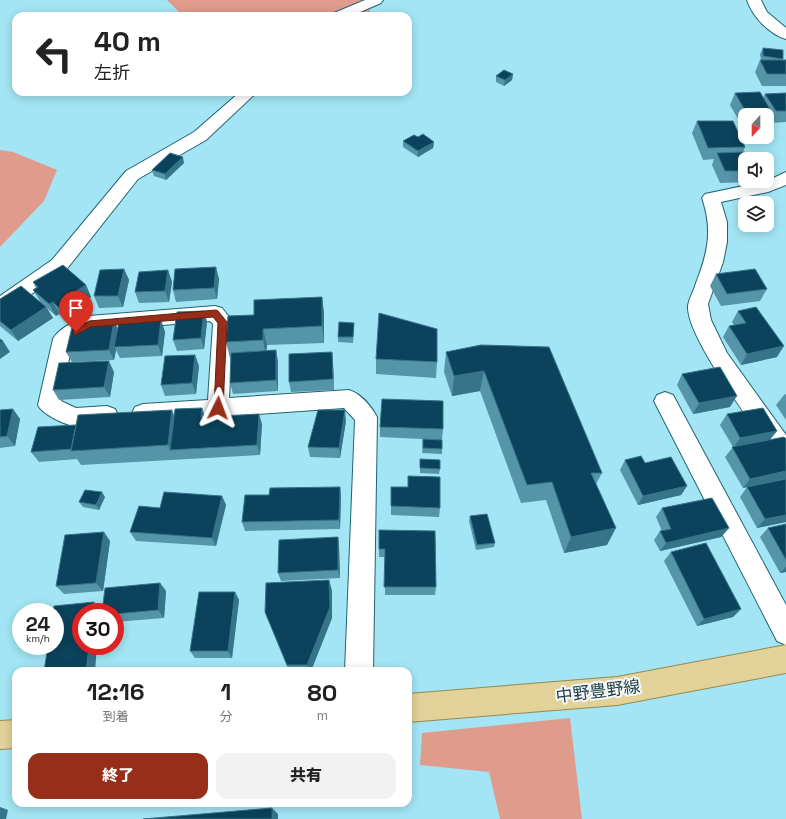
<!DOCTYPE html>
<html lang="ja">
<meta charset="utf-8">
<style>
:root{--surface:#fff;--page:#f2f2f2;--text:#222;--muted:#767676;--accent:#972e19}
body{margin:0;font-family:"Space Grotesk","Noto Sans JP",sans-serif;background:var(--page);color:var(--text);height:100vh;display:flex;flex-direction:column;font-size:15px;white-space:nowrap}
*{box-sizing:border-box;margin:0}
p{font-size:13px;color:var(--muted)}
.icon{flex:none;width:22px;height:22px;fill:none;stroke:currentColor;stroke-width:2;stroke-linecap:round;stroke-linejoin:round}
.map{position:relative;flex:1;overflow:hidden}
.details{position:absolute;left:12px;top:667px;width:400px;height:140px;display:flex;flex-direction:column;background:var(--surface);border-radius:12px;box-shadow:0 2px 10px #0003}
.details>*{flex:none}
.top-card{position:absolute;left:12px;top:12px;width:400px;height:84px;border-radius:12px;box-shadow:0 2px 10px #0003;background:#fff;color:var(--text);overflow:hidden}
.needle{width:26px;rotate:201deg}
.buttons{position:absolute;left:738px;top:108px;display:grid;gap:8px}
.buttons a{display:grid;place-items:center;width:36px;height:36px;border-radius:8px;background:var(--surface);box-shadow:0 2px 10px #0003;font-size:20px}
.speed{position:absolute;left:12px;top:603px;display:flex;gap:8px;font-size:20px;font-weight:700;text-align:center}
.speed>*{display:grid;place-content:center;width:52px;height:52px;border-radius:50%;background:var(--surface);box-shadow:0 2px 10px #0003;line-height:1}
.speed small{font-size:10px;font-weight:400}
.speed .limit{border:6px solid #d22;background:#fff;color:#111}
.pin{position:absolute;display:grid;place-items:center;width:34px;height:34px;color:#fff;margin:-41px -17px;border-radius:50% 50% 50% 0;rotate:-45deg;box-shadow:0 0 4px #0007}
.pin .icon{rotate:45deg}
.me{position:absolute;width:44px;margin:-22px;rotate:3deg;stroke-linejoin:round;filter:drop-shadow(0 0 3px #0008)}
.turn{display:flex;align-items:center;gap:14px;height:84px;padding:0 16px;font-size:18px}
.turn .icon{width:52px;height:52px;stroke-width:2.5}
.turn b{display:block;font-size:28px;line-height:34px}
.eta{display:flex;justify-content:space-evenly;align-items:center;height:68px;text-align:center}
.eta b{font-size:24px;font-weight:800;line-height:28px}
.cta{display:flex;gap:8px;margin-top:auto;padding:8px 16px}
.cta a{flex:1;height:46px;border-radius:12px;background:var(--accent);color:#fff;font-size:16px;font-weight:800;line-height:46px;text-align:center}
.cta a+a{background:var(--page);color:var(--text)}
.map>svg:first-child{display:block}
</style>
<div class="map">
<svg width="786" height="819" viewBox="0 0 786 819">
<rect width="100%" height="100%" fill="#a3e5f4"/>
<!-- green -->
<path fill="#df9c8d" d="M 167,0 L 363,0 L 373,16 L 183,16 Z
M 0,150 L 13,152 L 57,170 L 44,201 L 0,247 Z
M 570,718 L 582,819 L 500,819 L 489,772 L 420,765 L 422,733 Z"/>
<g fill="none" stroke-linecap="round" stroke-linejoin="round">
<defs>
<path id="minor" d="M 365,0 L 383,0 L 381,3 L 351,16 L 332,16 L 334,13 Z
M 240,92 L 257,92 L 206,140 L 138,179 L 66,270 L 7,311 L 0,313 L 0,296 L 52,260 L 126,171 L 194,132 Z
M 786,172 L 786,185 L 768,192 L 721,202 L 727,222 L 727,242 L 723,262 L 708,304 L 711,320 L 727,353 L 786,435 L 786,463 L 778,460 C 758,431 686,338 688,306 C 689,298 694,291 696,283 C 708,252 713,230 702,198 L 705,194 L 767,181 Z
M 215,306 L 222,308 L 233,322 L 229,398 L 349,390 C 361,394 371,406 377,417 L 373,671 L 345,671 L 355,420 L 344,408 L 143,422 L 135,419 L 132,413 L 135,407 L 143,404 L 208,400 L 213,324 L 210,321 L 93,331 L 72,343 L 61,401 L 76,408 L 107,406 L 115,409 L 118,415 L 115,421 C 103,425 87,427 75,426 C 65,425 42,414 38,405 L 53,339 C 59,328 77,320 89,316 Z
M 665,392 L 673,395 L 786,605 L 786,645 L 777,641 L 654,401 L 657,395 Z"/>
<path id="tertiary" d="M 747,0 L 761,0 L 767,12 L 786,28 L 786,39 C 770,35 752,16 747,0 Z"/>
<path id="primary" d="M 786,645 L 786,673 L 617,705 L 408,722 L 408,694 L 617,677 Z
M 16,720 L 16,748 L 0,749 L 0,721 Z"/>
</defs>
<!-- minor casing -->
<use href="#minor" stroke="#206370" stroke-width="2"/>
<!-- tertiary casing -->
<use href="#tertiary" stroke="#206370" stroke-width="2"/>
<!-- primary casing -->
<use href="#primary" stroke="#938a4f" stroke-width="2"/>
<!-- minor -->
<use href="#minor" fill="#fff" fill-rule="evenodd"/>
<!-- tertiary -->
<use href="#tertiary" fill="#fff" fill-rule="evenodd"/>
<!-- primary -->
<use href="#primary" fill="#e2d198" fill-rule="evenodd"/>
</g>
<!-- wall -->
<path fill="#5694a8" d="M 763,48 L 783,59 L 783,60 L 786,60 L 786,86 L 762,86 L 755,72 L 760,60 L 761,60 L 760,54 Z
M 513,74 L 512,80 L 504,86 L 496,82 L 496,76 Z
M 735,93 L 763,98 L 765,94 L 786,93 L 786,122 L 770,123 L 768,119 L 767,120 L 767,115 L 745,115 L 745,124 L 741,124 L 730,105 Z
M 697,121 L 745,147 L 743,152 L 745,171 L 745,181 L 750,181 L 749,182 L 720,183 L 712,165 L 714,159 L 703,160 L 692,133 Z
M 418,137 L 434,142 L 433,148 L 418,157 L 403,147 L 403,141 Z
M 184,163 L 166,180 L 154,176 L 152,170 Z
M 124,269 L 129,280 L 123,307 L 99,308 L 94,296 Z
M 168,270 L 172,282 L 169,302 L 139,303 L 135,292 Z
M 716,274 L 767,289 L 760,301 L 721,306 L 710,286 Z
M 219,279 L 217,299 L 176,302 L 173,290 Z
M 33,282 L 86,285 L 91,297 L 79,305 L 81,309 L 65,319 L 59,314 L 56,316 L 47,308 L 53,318 L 18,341 L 0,326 L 0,299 L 40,301 L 33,290 L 36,288 Z
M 322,297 L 324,313 L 324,343 L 267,345 L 266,351 L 278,361 L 278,391 L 233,394 L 230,383 L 231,358 L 230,358 L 226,342 L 254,315 Z
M 204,311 L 207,322 L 204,349 L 177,351 L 173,340 Z
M 738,311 L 777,357 L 741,365 L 723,337 L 729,326 L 734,325 L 732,322 Z
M 161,320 L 165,332 L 162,356 L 120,358 L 116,350 L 114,360 L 72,362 L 66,352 L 114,321 L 118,329 Z
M 354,323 L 354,329 L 353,343 L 338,342 L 338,337 Z
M 481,345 L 602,473 L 596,484 L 607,545 L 564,553 L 546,500 L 521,503 L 480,391 L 452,396 L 444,372 L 446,352 Z
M 332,352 L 333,363 L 334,390 L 291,392 L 289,382 Z
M 195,355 L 199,366 L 196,394 L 165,396 L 161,385 Z
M 376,359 L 437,362 L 436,378 L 376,374 Z
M 114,372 L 110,397 L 59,400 L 53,390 Z
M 682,374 L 730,407 L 693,414 L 677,385 Z
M 786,394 L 786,420 L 776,405 L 784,395 Z
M 202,408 L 205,417 L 262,424 L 260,455 L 81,465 L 77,459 L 39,462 L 31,452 L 76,425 L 174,415 Z
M 13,409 L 20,419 L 15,446 L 0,448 L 0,410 Z
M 727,414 L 777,431 L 770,439 L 786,522 L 757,528 L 740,497 L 747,487 L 743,488 L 725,457 L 733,447 L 720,425 Z
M 346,421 L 340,458 L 310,457 L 308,447 Z
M 380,427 L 443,429 L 442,440 L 380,437 Z
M 423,439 L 442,449 L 442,454 L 422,453 Z
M 420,459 L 440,469 L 439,474 L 420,473 Z
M 625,460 L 645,463 L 687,486 L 681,495 L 638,505 L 620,470 Z
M 340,487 L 341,497 L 340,529 L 245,531 L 242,522 L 269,495 Z
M 407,487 L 440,508 L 439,517 L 391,515 L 391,506 Z
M 222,496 L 226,505 L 216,546 L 136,541 L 130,532 L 160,508 Z
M 105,497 L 99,510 L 83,507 L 79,502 Z
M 662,508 L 729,528 L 721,537 L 660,551 L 654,540 L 660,531 L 662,531 L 656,517 Z
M 470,516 L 495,543 L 494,547 L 476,550 L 469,521 Z
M 786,524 L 786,572 L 780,573 L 760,537 L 768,528 Z
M 435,531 L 436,587 L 435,595 L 385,595 L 385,557 L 379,557 L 379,549 Z
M 338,537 L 339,546 L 340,578 L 281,581 L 278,573 Z
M 110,541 L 103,591 L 64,594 L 56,586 Z
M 671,552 L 741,609 L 733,617 L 697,626 L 664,561 Z
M 329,580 L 332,591 L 332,618 L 311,671 L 289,671 L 265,612 Z
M 160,583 L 166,591 L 164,618 L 115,622 L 115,612 Z
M 235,592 L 239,600 L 232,658 L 195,658 L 190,651 Z"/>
<!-- shaded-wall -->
<path fill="#387489" d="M 513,74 L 512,80 L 504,86 L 505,80 Z
M 434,142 L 433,148 L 418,157 L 418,151 Z
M 183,157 L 184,163 L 166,180 L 165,174 Z
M 216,267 L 219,279 L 217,299 L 214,288 Z
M 124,269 L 129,280 L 123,307 L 118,296 Z
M 168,270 L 172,282 L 169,302 L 165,291 Z
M 86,285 L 91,297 L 79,305 L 81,309 L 65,319 L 59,308 L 71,294 Z
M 322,297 L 324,313 L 324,343 L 322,326 Z
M 53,302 L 59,314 L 56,316 L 49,304 Z
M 46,307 L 53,318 L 18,341 L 11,330 Z
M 204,311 L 207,322 L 204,349 L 201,338 Z
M 161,320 L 165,332 L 162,356 L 158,345 Z
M 114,321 L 119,332 L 114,347 L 116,350 L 114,360 L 109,350 Z
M 263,329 L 267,345 L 266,356 L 263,340 Z
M 3,341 L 10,352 L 0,359 L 0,343 Z
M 784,346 L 777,357 L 741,365 L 747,354 Z
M 276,350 L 278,361 L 278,391 L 276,380 Z
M 332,352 L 333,363 L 334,390 L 333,379 Z
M 195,355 L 199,366 L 196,394 L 192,383 Z
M 109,361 L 114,372 L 110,397 L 104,387 Z
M 484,371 L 480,391 L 452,396 L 454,376 Z
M 737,396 L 730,407 L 693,414 L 699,403 Z
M 202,408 L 205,418 L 201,417 Z
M 13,409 L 20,419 L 15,446 L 7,436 Z
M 172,410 L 178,425 L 170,450 L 168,445 Z
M 345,410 L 346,421 L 340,458 L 339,448 Z
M 259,414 L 262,424 L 260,455 L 257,445 Z
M 777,431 L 769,441 L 733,448 L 740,438 Z
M 786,471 L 786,479 L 743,488 L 750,479 Z
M 687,486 L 681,495 L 638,505 L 643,496 Z
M 340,487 L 341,497 L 340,529 L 339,520 Z
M 102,492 L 105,497 L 99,510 L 96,505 Z
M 222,496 L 226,505 L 216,546 L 212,538 Z
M 786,515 L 786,522 L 757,528 L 765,519 Z
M 616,528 L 607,545 L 564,553 L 571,537 Z
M 729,528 L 721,537 L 660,551 L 666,543 Z
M 104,532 L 110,541 L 103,591 L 96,583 Z
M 338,537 L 339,546 L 340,578 L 338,570 Z
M 786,567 L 786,572 L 780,573 Z
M 329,580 L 332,591 L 332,618 L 311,671 L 309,671 L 307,665 Z
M 160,583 L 166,591 L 164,618 L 158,610 Z
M 235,592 L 239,600 L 232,658 L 228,651 Z
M 94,602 L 101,609 L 101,612 L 93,612 Z
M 741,609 L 733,617 L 697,626 L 704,619 Z
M 89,646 L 97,646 L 95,671 L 86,671 Z
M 0,807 L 8,810 L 6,819 L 0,819 Z
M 272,808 L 278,814 L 278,819 L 272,819 Z"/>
<!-- building -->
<path fill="#0a435b" stroke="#387489" d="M 763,48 L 783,50 L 783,59 L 763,56 Z
M 760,60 L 786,60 L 786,74 L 767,74 Z
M 504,70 L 513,74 L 505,80 L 496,76 Z
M 760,92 L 771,111 L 746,112 L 735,93 Z
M 786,93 L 786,111 L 776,111 L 765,94 Z
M 697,121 L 733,121 L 745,147 L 708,148 Z
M 423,134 L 434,142 L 418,151 L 403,141 L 414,135 L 418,137 Z
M 745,152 L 749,159 L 745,159 L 745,171 L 725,171 L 717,153 Z
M 170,153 L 183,157 L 165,174 L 152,170 Z
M 63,265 L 86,285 L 71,294 L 75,298 L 59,308 L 53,302 L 49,304 L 33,290 L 38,287 L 33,282 Z
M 216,267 L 214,288 L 173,290 L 175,269 Z
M 124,269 L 118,296 L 94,296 L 100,270 Z
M 755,269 L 767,289 L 727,294 L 716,274 Z
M 168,270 L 165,291 L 135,292 L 139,272 Z
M 21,286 L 46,307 L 11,330 L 0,321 L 0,299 Z
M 322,297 L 322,326 L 263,329 L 263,340 L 226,342 L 228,316 L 254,315 L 254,300 Z
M 756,307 L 784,346 L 747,354 L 729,326 L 746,323 L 738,311 Z
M 204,311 L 201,338 L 173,340 L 177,312 Z
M 379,313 L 437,329 L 437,362 L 376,359 Z
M 161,320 L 158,345 L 114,347 L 119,322 Z
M 114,321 L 109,350 L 66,352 L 73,323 Z
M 339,322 L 354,323 L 353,337 L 338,337 Z
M 0,339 L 3,341 L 0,343 Z
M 481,345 L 549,347 L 602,473 L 591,473 L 616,528 L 571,537 L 552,482 L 527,485 L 484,371 L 454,376 L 446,352 Z
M 276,350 L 276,380 L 230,383 L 231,353 Z
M 332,352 L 333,379 L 289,382 L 289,354 Z
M 195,355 L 192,383 L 161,385 L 165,356 Z
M 109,361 L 104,387 L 53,390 L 59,363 Z
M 720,367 L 737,396 L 699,403 L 682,374 Z
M 382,399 L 443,401 L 443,429 L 380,427 Z
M 202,408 L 201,417 L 259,414 L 257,445 L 170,450 L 175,409 Z
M 763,408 L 777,431 L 740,438 L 727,414 Z
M 13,409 L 7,436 L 0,437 L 0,410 Z
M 172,410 L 168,445 L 71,451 L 78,415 Z
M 318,410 L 345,410 L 339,448 L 308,447 Z
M 76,425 L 71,449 L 31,452 L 38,427 Z
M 784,437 L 786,439 L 786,471 L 750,479 L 732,447 Z
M 423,439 L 442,440 L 442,449 L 423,448 Z
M 641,456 L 645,463 L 671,457 L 687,486 L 643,496 L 625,460 Z
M 420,459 L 440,460 L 440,469 L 420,468 Z
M 408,476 L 440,477 L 440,508 L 391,506 L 391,487 L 408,487 Z
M 786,479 L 786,515 L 765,519 L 747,487 Z
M 340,487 L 339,520 L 242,522 L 245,495 L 269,495 L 270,488 Z
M 85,490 L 102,492 L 96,505 L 79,502 Z
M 164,492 L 222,496 L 212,538 L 130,532 L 139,506 L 160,508 Z
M 712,498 L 729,528 L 666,543 L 660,531 L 671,529 L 662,508 Z
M 487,514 L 495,543 L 477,545 L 470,516 Z
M 786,524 L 786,560 L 768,528 Z
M 379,530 L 435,531 L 436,587 L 384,587 L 385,549 L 379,549 Z
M 104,532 L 96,583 L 56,586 L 65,535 Z
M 338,537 L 338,570 L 278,573 L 279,540 Z
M 706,543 L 741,609 L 704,619 L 671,552 Z
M 329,580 L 330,607 L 307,665 L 287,665 L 265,612 L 266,583 Z
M 160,583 L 158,610 L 115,614 L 115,612 L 102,612 L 105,588 Z
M 199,592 L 235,592 L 228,651 L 190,651 Z
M 94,602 L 93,612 L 81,612 L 81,646 L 89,646 L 86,671 L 44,671 L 48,646 L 55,646 L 55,612 L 53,612 L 54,606 Z
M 272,808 L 272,819 L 143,819 Z"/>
<!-- route -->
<path fill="#972e19" stroke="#621e10" d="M 216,310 L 218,311 L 227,322 L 223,408 L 218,411 L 214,408 L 218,323 L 213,317 L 91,327 L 76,335 L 72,332 L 89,321 Z"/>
<g text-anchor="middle" stroke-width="4" stroke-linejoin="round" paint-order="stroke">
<!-- near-street labels -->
<g font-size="17" fill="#243f45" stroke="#f5fbfc">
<text transform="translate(598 691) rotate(-7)" y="6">中野豊野線</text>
</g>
</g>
</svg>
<div class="buttons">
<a><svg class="needle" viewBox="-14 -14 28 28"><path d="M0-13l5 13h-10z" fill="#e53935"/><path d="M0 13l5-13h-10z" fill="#767676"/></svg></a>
<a><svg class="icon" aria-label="sound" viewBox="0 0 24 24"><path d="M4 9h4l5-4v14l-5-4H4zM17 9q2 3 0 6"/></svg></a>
<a><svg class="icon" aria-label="layers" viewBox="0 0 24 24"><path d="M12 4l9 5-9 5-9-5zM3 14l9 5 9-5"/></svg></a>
</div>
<div class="speed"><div>24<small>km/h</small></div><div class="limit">30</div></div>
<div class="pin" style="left:76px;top:332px;background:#d93025"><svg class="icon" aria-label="arrive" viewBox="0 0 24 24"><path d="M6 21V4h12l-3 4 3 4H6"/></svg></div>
<svg class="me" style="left:218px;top:408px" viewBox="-20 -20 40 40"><path d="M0-17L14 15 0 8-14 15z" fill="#972e19" stroke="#fff" stroke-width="4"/></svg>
<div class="top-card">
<div class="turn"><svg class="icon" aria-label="left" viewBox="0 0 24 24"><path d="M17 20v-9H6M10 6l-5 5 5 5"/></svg><div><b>40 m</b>左折</div></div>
</div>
<section class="details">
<div class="eta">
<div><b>12:16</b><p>到着</p></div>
<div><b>1</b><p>分</p></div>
<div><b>80</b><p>m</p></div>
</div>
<div class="cta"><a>終了</a><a>共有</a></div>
</section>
</div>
